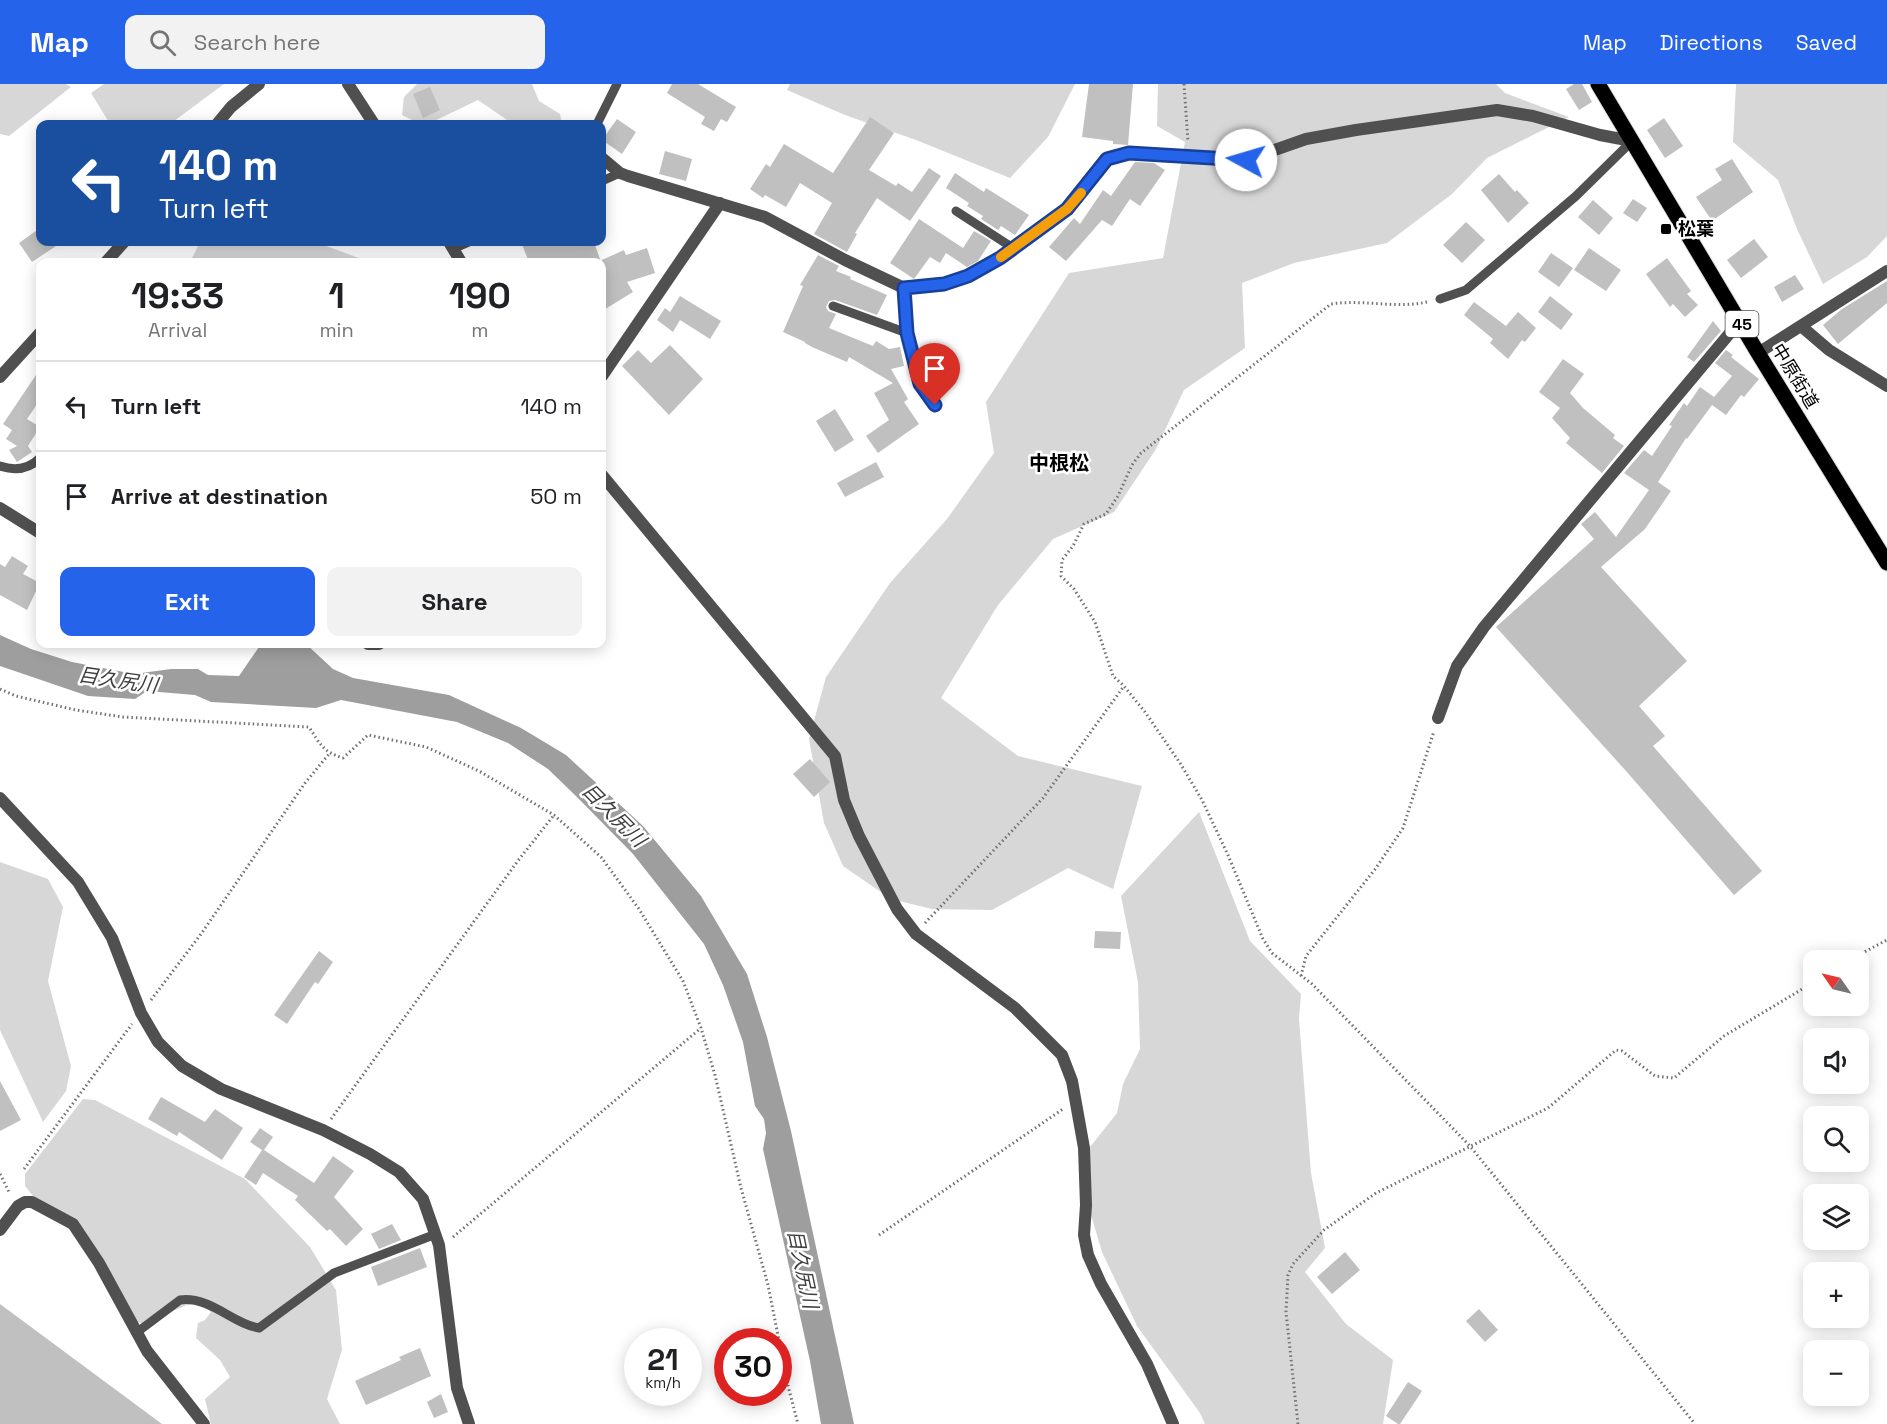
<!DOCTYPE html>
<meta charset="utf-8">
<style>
:root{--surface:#fff;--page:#f2f2f2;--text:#202124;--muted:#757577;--line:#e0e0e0;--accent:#2563eb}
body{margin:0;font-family:"Space Grotesk","Noto Sans JP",sans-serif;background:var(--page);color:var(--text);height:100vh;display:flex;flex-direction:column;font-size:22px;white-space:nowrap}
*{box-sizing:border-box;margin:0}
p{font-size:20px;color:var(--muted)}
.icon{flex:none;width:33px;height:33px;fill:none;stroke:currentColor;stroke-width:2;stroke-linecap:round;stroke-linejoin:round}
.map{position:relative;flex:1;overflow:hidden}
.sheet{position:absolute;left:36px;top:174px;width:570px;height:390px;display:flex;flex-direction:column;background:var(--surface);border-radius:12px;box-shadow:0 3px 15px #0003}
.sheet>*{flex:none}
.banner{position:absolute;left:36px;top:36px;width:570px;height:126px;border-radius:12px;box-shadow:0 3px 15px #0003;background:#1a4fa0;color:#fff;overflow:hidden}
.needle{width:39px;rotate:304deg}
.fabs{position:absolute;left:1803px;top:866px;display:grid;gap:12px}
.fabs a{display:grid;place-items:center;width:66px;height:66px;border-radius:12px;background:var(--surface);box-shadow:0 3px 15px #0003;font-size:30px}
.speed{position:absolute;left:624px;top:1244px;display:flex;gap:12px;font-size:30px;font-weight:700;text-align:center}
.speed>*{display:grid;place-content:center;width:78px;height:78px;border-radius:50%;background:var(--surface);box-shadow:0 3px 15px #0003;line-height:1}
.speed small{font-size:15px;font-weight:400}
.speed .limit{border:9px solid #d22;background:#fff;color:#111}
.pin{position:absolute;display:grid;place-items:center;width:51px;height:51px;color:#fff;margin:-62px -26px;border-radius:50% 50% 50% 0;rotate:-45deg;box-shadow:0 0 6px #0007}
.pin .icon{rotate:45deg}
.me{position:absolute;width:66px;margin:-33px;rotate:276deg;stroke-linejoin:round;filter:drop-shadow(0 0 4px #0008)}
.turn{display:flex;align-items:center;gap:21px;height:126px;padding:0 24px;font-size:27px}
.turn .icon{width:78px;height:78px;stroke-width:2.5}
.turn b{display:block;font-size:42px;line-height:51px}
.eta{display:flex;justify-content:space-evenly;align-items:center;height:102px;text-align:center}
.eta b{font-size:36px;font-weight:700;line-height:42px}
.button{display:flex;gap:12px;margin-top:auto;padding:12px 24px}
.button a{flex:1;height:69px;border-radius:12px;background:var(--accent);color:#fff;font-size:24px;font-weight:700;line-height:69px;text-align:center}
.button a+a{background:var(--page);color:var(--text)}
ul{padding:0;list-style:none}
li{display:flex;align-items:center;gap:18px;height:90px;padding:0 24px;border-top:2px solid var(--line)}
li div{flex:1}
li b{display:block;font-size:22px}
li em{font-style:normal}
header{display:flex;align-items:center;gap:36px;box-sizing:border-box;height:84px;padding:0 30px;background:var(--accent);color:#fff}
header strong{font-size:28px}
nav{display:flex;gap:33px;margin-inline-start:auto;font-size:21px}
.search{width:420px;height:54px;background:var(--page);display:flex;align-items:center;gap:15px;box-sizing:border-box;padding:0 21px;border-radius:12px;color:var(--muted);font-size:22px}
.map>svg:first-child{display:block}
</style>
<header>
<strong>Map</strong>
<div class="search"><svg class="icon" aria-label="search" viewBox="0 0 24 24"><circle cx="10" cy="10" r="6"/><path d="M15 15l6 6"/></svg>Search here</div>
<nav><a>Map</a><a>Directions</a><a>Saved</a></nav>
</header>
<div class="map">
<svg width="1887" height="1340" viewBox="0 0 1887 1340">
<rect width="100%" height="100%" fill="#fff"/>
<!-- green -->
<path fill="#d7d7d7" d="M 0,0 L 66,0 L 71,3 L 9,52 L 0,50 Z
M 104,0 L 224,0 L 170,40 L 110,40 L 91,9 Z
M 417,0 L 532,0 L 539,17 L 560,30 L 562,40 L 513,40 L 478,16 L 428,40 L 420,40 L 402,31 L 404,13 Z
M 790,0 L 1075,0 L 1048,53 L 1010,94 L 916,56 L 845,31 L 787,6 Z
M 1158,0 L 1496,0 L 1505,9 L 1569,33 L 1487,74 L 1452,110 L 1387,159 L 1294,179 L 1242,199 L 1245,264 L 1184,306 L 1156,365 L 1114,428 L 1053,455 L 998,521 L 941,614 L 1018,672 L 1142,702 L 1113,805 L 1068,784 L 992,826 L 932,825 L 891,815 L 843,782 L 824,739 L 809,655 L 826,593 L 890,499 L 947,435 L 994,369 L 986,318 L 1069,189 L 1163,174 L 1185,58 L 1157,42 Z
M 1736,0 L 1887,0 L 1887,152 L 1867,173 L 1823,200 L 1797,145 L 1778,96 L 1733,58 Z
M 200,158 L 315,158 L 359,174 L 361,178 L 190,178 Z
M 1199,728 L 1250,857 L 1301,910 L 1299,935 L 1311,1089 L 1325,1164 L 1305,1188 L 1346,1240 L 1393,1276 L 1383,1340 L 1205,1340 L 1200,1329 L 1137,1242 L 1102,1168 L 1086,1114 L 1090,1063 L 1117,1029 L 1123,1000 L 1140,965 L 1138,898 L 1121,812 Z
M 0,778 L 48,795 L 63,823 L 48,897 L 71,982 L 66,1007 L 43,1038 L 0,946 Z
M 83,1015 L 95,1016 L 245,1095 L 310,1163 L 336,1206 L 342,1266 L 327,1315 L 340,1340 L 211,1340 L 205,1315 L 230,1293 L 220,1276 L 196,1254 L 198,1239 L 205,1236 L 211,1228 L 198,1219 L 187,1221 L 143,1240 L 129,1235 L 74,1143 L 37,1117 L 25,1102 L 25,1090 Z"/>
<!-- water -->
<path fill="#9e9e9e" d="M 0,551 L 31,565 L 72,578 L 134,590 L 171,585 L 198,585 L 208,591 L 239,592 L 261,560 L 306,560 L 333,585 L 353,594 L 449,611 L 521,644 L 566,671 L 643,742 L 701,812 L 747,890 L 767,953 L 791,1047 L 854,1340 L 821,1340 L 810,1277 L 763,1065 L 766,1049 L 764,1035 L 755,1022 L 743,958 L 723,901 L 704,860 L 633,770 L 578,714 L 548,685 L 508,659 L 457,638 L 341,616 L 316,624 L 211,618 L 195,611 L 147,607 L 135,615 L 88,612 L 0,582 Z"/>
<!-- building -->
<path fill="#c0c0c0" d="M 672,0 L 698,0 L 736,23 L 727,38 L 721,35 L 714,47 L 701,40 L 705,33 L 667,9 Z
M 1089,0 L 1133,0 L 1128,61 L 1113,60 L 1113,57 L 1082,53 Z
M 1574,0 L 1582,0 L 1592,18 L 1579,26 L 1566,5 Z
M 430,3 L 440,26 L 423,34 L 413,10 Z
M 870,33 L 894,49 L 869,86 L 896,102 L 898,99 L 912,108 L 929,84 L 941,92 L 910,137 L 877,114 L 855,149 L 857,150 L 847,168 L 814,150 L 832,119 L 800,99 L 786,123 L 765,111 L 763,114 L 750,105 L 766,80 L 770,83 L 784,60 L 833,89 Z
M 1664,34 L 1683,62 L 1665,74 L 1647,46 Z
M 617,35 L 636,48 L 622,70 L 602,56 Z
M 665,67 L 692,75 L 686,97 L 659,90 Z
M 1732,75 L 1753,108 L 1712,137 L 1696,113 L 1722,96 L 1715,85 Z
M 1135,78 L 1154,79 L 1165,86 L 1140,122 L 1130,115 L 1112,142 L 1102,136 L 1066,177 L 1049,163 L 1074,134 L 1080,140 L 1103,106 L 1111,112 Z
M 955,89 L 984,108 L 986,104 L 1029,131 L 1015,151 L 1001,142 L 998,146 L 981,135 L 983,132 L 967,122 L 969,119 L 946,104 Z
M 1499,90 L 1515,108 L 1517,106 L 1529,119 L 1508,139 L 1481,106 Z
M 1633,115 L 1647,124 L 1637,138 L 1623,129 Z
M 1593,116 L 1613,134 L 1599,151 L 1578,133 Z
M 919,135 L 963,164 L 974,147 L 991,157 L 978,177 L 967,183 L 946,169 L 940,179 L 930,173 L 914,195 L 890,179 Z
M 1466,138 L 1485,156 L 1462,179 L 1443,161 Z
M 40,144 L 40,158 L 62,158 L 32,178 L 19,159 Z
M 1754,155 L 1768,173 L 1741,194 L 1727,176 Z
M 521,158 L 594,158 L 601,178 L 529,178 Z
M 647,164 L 655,189 L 627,198 L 633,208 L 602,227 L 602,176 L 624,166 L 626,171 Z
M 1589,164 L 1621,186 L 1606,207 L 1574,186 Z
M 1551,169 L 1573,184 L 1559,203 L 1538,188 Z
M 818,171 L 839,182 L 836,187 L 851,193 L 850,195 L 887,211 L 877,231 L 835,216 L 829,217 L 826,223 L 828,227 L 836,230 L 829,244 L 873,262 L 876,257 L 889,265 L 900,263 L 904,282 L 891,285 L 908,315 L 904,318 L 919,340 L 878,369 L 866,352 L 889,336 L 874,309 L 893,299 L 849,273 L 847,278 L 812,263 L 805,259 L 805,258 L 783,248 L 803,202 L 800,201 Z
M 1667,174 L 1691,207 L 1687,210 L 1698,221 L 1685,233 L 1673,220 L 1670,223 L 1646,190 Z
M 1795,191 L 1804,205 L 1782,218 L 1774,203 Z
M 1887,197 L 1887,219 L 1838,260 L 1823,241 L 1842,225 Z
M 680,212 L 721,237 L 710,255 L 680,236 L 673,248 L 657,236 L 665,224 L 670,228 Z
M 1550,212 L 1573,230 L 1561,246 L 1538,228 Z
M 1474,218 L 1506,242 L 1518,228 L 1536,244 L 1525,258 L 1522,256 L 1508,275 L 1490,259 L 1493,255 L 1464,231 Z
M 1713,237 L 1721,247 L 1694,278 L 1687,273 Z
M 670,261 L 703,295 L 669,331 L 622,282 L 638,266 L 651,279 Z
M 1726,266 L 1733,271 L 1731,273 L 1759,295 L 1744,313 L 1741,311 L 1726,331 L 1712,321 L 1687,355 L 1686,354 L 1658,398 L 1671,407 L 1645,445 L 1601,483 L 1687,577 L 1639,622 L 1665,652 L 1653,662 L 1762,787 L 1734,811 L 1626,687 L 1496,543 L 1594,455 L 1581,440 L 1595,428 L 1616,453 L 1649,406 L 1624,389 L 1644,366 L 1652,372 L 1672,342 L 1669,341 L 1684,319 L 1687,322 L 1700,303 L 1714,313 L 1732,292 L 1715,279 Z
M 1563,275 L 1584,290 L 1570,309 L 1583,324 L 1615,351 L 1613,354 L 1624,362 L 1602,389 L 1566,359 L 1570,354 L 1552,334 L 1560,324 L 1539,308 Z
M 40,285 L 40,316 L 27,335 L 40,343 L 28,362 L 32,368 L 17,378 L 9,366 L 17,362 L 6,355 L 12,346 L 3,340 Z
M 835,325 L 854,356 L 835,368 L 816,337 Z
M 876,378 L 884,393 L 845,413 L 837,399 Z
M 12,472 L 28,482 L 23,490 L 40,499 L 27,526 L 0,511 L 0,480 L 5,483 Z
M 810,675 L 830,698 L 814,713 L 793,690 Z
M 1095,847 L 1121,848 L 1120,865 L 1094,864 Z
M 319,867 L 333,878 L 318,900 L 315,898 L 287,940 L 274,931 Z
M 0,997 L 21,1036 L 0,1047 Z
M 161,1013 L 205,1038 L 215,1025 L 243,1044 L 222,1076 L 179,1048 L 177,1052 L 148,1035 Z
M 260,1044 L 273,1053 L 264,1066 L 314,1099 L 333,1072 L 354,1087 L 334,1113 L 363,1145 L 346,1162 L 330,1145 L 327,1147 L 295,1116 L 298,1112 L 263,1089 L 256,1101 L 244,1093 L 262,1066 L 250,1058 Z
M 392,1140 L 401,1156 L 379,1165 L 371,1150 Z
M 420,1164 L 427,1183 L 378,1202 L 371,1183 Z
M 1345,1168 L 1360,1186 L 1332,1210 L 1317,1193 Z
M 0,1220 L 162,1340 L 0,1340 Z
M 1479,1225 L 1498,1246 L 1485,1258 L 1466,1237 Z
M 420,1264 L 431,1292 L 366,1321 L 355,1297 L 401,1276 L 399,1273 Z
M 1408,1298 L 1422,1307 L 1400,1340 L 1398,1340 L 1386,1332 Z
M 441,1310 L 448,1328 L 434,1334 L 427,1318 Z"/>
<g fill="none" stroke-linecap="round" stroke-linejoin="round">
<defs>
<path id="primary" d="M 1598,0 L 1758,269 L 1887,479"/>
</defs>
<!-- primary casing -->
<use href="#primary" stroke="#dbdbdb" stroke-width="17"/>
<!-- path -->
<path stroke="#727272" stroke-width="3" stroke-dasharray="1.5 3" stroke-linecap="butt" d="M 1184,0 L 1188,58
M 1427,218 C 1396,225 1363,215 1331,220 L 1141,369 L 1132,381 L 1118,412 L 1106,430 L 1084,440 L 1073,462 L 1062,476 L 1061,492 L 1074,505 L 1095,538 L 1113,592 L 1124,602 L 1145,628 L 1180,679 L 1202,716 L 1228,771 L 1263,855 L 1272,869 L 1312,900 L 1470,1062 L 1695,1340
M 0,605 L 16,612 L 76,626 L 123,633 L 309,643 C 320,660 323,668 343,674 L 368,651 L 426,663 L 479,687 L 554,731 L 601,773 L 639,825 L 683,897 L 701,944 L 715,991 L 741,1104 L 768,1201 L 788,1302 L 798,1340
M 925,839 L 1043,714 L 1124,602
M 1849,876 L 1887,856
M 1301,892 L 1306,872 L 1376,784 L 1403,744 L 1434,647
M 151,916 L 201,850 L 305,699 L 329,670
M 331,1035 L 517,778 L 554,731
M 24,1085 L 132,940
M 0,1090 L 9,1108 L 8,1110
M 879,1151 L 1063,1025
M 453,1153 L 701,944
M 1298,1340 L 1286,1228 L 1288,1191 L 1293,1180 L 1324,1146 L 1376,1109 L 1548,1024 L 1616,966 L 1622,967 L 1655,992 L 1674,994 L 1724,952 L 1814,898"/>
<!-- service -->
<path stroke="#505050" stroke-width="9" d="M 597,40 L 617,0
M 602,97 L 620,89
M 956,127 L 1013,164
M 453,165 L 469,158
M 904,204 L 907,249 L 920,301 L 935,321
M 1440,215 L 1466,206 L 1576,112 L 1632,57
M 833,222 L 907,249
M 0,382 C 15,387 29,385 40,374
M 136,1249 L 180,1216 C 210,1212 233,1240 259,1244 L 334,1189 L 436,1150"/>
<!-- minor -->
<path stroke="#505050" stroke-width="12" d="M 348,0 L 374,40
M 602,74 L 620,89 L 628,92 L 765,133 L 845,176 L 904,204 L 944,200 L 968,192 L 1000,174 L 1067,125 L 1107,75 L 1129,69 L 1246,76 L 1306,55 L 1356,46 L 1497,26 L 1533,32 L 1600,51 L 1632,57
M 449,158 L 461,178
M 1801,242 L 1829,266 L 1887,302
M 1758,269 L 1887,187
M 602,292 L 720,119
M 602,391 L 835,672 L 844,716 L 859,752 L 897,825 L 916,850 L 1015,924 L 1062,971 L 1072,997 L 1084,1064 L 1086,1121 L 1084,1151 L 1088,1171 L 1101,1200 L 1147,1280 L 1173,1340
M 0,424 L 40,449
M 368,560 L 379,560
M 1438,634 L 1457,582 L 1484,543 L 1740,237
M 0,1146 L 18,1122 L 25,1118 L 32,1118 L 73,1140 L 99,1179 L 147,1267 L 204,1340"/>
<!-- tertiary -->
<path stroke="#505050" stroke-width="12" d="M 217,40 L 231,23 L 259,0
M 106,178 L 124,158
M 0,293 L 40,249
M 0,714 L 78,798 L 112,854 L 141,929 L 158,958 L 182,982 L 221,1005 L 323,1046 L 370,1070 L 399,1088 L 423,1115 L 439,1161 L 457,1304 L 469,1340"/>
<!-- primary -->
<use href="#primary" stroke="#000" stroke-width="15"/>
</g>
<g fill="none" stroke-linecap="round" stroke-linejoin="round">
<defs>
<path id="route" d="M 935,321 L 920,300 L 907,249 L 904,204 L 944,200 L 968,192 L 1000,174 L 1067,125 L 1107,75 L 1129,69 L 1246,76"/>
</defs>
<!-- route casing -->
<use href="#route" stroke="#184099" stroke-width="15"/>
<!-- route -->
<use href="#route" stroke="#2563eb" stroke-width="10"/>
<!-- slow -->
<path stroke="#f59e0b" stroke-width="10" d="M 1001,173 L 1067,125 L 1081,109"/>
</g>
<!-- markers -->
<rect fill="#000" stroke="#fff" stroke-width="2" x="1660" y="139" width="12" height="12" rx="3"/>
<g text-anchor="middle" stroke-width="5" stroke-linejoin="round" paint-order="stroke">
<!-- shield labels -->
<rect fill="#fff" stroke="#4c4c4c" stroke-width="1.5" x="1725.5" y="227" width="33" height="26" rx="4.5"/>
<g font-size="16" font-weight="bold" fill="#000">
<text x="1742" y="246">45</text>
</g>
<!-- poi labels -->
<g font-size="18" font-weight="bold" fill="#000" stroke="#fff" text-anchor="start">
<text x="1678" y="151">松葉</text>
</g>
<!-- street labels -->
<g font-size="18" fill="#000" stroke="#fff">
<text transform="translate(1795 292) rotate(59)" y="6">中原街道</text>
</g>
<!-- neighbourhood labels -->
<g font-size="20" font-weight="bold" fill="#000" stroke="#fff">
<text x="1059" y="386">中根松</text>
</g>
<!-- water labels -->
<g font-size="20" font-style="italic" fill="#3f3f3f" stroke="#fff">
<text transform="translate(118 596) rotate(8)" y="7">目久尻川</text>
<text transform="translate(614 731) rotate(45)" y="7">目久尻川</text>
<text transform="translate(803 1185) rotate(78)" y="7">目久尻川</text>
</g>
</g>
</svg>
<div class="fabs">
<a><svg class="needle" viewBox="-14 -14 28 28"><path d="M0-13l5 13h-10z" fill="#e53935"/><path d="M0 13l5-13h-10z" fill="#757577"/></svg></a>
<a><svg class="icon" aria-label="sound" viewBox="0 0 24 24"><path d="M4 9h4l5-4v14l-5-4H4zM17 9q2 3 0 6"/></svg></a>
<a><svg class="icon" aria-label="search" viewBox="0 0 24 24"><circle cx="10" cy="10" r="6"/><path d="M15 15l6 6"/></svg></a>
<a><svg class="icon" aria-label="layers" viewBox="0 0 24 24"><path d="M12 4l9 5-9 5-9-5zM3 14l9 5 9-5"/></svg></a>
<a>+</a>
<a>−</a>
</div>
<div class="speed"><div>21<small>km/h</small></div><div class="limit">30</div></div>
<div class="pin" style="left:935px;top:321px;background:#d93025"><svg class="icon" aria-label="arrive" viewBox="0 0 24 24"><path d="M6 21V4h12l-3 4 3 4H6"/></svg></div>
<svg class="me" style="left:1246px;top:76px" viewBox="-20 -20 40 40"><circle r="19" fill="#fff"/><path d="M0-13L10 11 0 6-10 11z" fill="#2563eb"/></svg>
<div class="banner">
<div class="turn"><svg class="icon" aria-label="left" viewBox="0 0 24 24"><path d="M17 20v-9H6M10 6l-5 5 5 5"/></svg><div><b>140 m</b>Turn left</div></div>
</div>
<section class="sheet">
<div class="eta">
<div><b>19:33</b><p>Arrival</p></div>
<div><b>1</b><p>min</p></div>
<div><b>190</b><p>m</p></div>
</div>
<ul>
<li><svg class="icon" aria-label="left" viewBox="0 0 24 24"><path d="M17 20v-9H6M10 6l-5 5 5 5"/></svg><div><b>Turn left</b></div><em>140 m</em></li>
<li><svg class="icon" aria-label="arrive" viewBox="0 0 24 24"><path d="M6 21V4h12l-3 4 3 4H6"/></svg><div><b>Arrive at destination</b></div><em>50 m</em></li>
</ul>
<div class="button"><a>Exit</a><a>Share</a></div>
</section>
</div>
